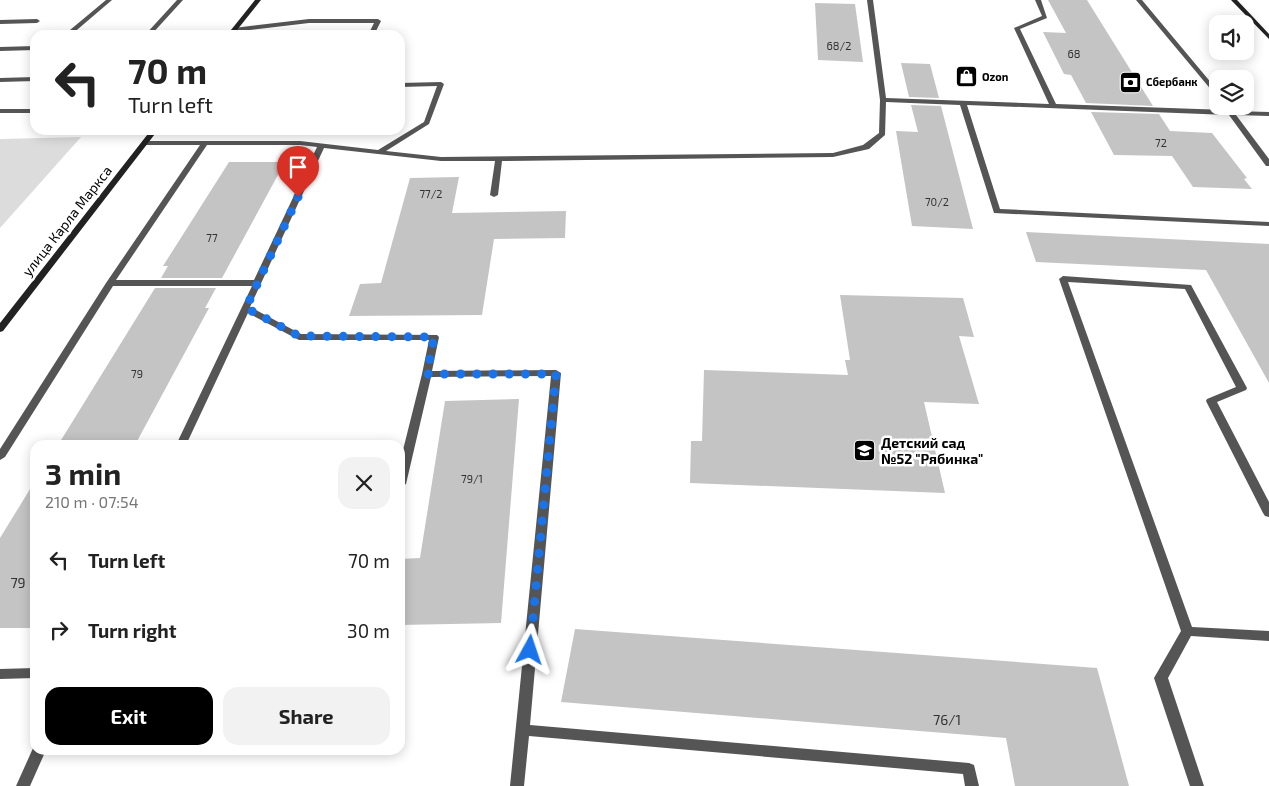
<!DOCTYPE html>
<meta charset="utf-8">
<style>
:root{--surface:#fff;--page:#f2f2f2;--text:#222;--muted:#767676;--accent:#000}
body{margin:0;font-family:"Exo 2",sans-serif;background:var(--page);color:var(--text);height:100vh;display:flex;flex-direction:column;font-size:19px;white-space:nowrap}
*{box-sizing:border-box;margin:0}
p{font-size:16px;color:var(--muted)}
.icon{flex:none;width:28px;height:28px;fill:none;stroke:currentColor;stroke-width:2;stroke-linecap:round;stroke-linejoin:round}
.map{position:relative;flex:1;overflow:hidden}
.side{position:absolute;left:30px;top:440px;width:375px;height:315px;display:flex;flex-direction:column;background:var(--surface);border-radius:15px;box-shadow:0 2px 12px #0003}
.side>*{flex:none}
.guide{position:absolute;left:30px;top:30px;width:375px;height:105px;border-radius:15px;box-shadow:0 2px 12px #0003;background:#fff;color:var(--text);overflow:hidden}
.controls{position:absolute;left:1209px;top:15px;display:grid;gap:10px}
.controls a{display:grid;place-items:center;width:45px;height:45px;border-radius:10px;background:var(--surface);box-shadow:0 2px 12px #0003;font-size:25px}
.pin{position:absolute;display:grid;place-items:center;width:42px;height:42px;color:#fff;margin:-51px -21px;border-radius:50% 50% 50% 0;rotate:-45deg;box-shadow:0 0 5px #0007}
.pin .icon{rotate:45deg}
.me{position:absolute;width:55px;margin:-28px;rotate:5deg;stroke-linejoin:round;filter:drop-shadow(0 0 4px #0008)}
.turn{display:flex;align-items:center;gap:18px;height:105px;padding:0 15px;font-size:22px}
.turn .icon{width:65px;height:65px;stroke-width:2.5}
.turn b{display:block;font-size:35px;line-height:42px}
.round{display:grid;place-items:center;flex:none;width:52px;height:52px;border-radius:15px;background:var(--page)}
.overview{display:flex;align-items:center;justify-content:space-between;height:85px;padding:0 15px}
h1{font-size:30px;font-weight:700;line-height:38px}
.primary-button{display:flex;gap:10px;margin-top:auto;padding:10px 15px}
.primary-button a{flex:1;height:58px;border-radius:15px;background:var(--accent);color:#fff;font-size:20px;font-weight:700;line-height:58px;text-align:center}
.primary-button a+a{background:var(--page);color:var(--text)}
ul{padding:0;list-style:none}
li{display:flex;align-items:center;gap:15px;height:70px;padding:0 15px}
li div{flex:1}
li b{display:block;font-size:19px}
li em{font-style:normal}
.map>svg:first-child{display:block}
</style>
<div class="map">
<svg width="1269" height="786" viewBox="0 0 1269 786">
<rect width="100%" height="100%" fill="#fff"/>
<!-- green -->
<path fill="#dcdcdc" d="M 81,137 L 0,228 L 0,139 Z"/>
<!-- building -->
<path fill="#c4c4c4" d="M 1048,0 L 1087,0 L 1153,106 L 1086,103 L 1071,75 L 1064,74 L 1043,32 L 1066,33 Z
M 815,3 L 855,4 L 863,62 L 818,60 Z
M 901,63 L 930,64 L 939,98 L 909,97 Z
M 911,105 L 941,106 L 973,229 L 912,226 L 896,131 L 918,132 Z
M 1091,112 L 1159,114 L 1170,131 L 1212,133 L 1247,178 L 1244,179 L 1252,189 L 1193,187 L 1172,156 L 1114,155 Z
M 229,162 L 285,162 L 222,278 L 161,278 L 168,266 L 163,266 Z
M 459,177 L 452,213 L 566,211 L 565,238 L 494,239 L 482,315 L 349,316 L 360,284 L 381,283 L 410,178 Z
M 1026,232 L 1269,244 L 1269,383 L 1206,270 L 1036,262 Z
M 155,288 L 216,288 L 205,308 L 209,308 L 135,445 L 58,445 Z
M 840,295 L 963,298 L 974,337 L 959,336 L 979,404 L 924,402 L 945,493 L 690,483 L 691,441 L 702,441 L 704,370 L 848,375 L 845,360 L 850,360 Z
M 519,399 L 501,623 L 400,625 L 400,559 L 420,558 L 445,401 Z
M 35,481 L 35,628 L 0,628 L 0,538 Z
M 575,629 L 1097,668 L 1129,786 L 1015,786 L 1006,738 L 561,702 Z"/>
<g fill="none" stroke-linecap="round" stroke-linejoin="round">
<!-- lane -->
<path fill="#555" fill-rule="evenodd" d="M 106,0 L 112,0 L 71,35 L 64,35 Z
M 177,0 L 183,0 L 151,35 L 145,35 Z
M 867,0 L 873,0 L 886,98 L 1049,104 L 1014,28 L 1042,16 L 1035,0 L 1041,0 L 1047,18 L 1020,29 L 1056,104 L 1226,110 L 1226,108 L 1228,107 L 1233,111 L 1269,112 L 1269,116 L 1236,115 L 1269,159 L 1269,166 L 1266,166 L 1229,115 L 967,105 L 1000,209 L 1269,222 L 1269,226 L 994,213 L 960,105 L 886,102 L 885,135 L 869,149 L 833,157 L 502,161 L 498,195 L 494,197 L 490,195 L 495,161 L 441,161 L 324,148 L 250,307 L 301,334 L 437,335 L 439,337 L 432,371 L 556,370 L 561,373 L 530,725 L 969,763 L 974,765 L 979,786 L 965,786 L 963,774 L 529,736 L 524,786 L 510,786 L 551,376 L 431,377 L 406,484 L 400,488 L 400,462 L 422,374 L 429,340 L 299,340 L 248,313 L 186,445 L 176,445 L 252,286 L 113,286 L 5,457 L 0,460 L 0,449 L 106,283 L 200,145 L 142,145 L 142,141 L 300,141 L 378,150 L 424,122 L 437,86 L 400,87 L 400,83 L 441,82 L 444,84 L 429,124 L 386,151 L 441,157 L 833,153 L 863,145 L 879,133 L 880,100 ZM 207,145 L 300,145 L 317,147 L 254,280 L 116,280 Z
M 1136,0 L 1142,0 L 1218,91 L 1218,98 Z
M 309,19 L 378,19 L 381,21 L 374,35 L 368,35 L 374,23 L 309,23 L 234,32 L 231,30 L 234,28 Z
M 0,20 L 37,19 L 40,21 L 37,23 L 0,24 Z
M 35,46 L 35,50 L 0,51 L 0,47 Z
M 35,77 L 35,81 L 0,82 L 0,78 Z
M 0,109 L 35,109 L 35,113 L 0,113 Z
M 1063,276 L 1191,285 L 1247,388 L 1246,390 L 1217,402 L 1269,502 L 1269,517 L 1265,516 L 1263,513 L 1206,401 L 1207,399 L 1236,387 L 1185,289 L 1068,282 L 1192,627 L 1269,631 L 1269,641 L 1191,636 L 1168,678 L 1204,786 L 1190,786 L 1154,678 L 1181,631 L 1059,279 Z
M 35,668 L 35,678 L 0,679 L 0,669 Z
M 34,746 L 35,750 L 46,750 L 30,786 L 16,786 Z"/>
<!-- secondary -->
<path fill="#222" fill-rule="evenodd" d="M 255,0 L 261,0 L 233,35 L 227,35 Z
M 1231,0 L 1237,0 L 1269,34 L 1269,39 Z
M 151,130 L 158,130 L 3,331 L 0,332 L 0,323 Z"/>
</g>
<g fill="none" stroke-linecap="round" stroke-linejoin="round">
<!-- route -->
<path stroke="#1a73e8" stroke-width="9" stroke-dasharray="0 16.2" d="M 298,197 L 246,308 L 299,336 L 434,337 L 427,374 L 556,374 L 530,650"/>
</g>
<!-- icons -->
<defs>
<symbol id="shop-square" viewBox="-11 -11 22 22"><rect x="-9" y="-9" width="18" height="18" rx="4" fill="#000" stroke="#fff"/><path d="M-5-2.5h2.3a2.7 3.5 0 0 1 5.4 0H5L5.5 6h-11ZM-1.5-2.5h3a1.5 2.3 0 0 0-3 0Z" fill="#fff"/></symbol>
<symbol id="bank-square" viewBox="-11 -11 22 22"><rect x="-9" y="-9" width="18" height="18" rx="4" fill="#000" stroke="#fff"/><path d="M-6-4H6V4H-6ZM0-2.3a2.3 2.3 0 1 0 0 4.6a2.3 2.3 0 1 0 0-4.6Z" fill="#fff"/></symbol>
<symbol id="school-square" viewBox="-11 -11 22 22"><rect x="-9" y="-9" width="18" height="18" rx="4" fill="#000" stroke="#fff"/><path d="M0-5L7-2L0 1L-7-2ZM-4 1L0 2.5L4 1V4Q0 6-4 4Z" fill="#fff"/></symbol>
</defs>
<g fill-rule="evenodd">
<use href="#shop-square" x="954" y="64" width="25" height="25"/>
<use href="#bank-square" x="1118" y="70" width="25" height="25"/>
<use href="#school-square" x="852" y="438" width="25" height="25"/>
</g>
<g text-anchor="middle" stroke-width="5" stroke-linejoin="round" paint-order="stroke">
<!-- number labels -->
<g font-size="11" fill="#313131">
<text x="839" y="50">68/2</text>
<text x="1074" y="58">68</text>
<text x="1161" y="147">72</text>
<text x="431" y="198">77/2</text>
<text x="937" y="206">70/2</text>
<text x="212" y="242">77</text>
<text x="137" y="378">79</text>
<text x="472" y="483">79/1</text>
</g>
<!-- far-poi labels -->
<g font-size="11" font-weight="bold" fill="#000" stroke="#fff" text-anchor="start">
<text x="982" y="81">Ozon</text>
<text x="1146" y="86">Сбербанк</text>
</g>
<!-- street labels -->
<g font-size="14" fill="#000" stroke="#fff">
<text transform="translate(67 221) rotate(-52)" y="5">улица Карла Маркса</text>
</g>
<!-- poi labels -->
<g font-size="14" font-weight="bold" fill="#000" stroke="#fff" text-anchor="start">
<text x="881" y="448">Детский сад<tspan x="881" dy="16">№52 "Рябинка"</tspan></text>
</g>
<!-- near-number labels -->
<g font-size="14" fill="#313131">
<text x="18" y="588">79</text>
<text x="947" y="725">76/1</text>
</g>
</g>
</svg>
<div class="controls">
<a><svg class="icon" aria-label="sound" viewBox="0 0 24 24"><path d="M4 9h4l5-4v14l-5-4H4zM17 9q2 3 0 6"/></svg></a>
<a><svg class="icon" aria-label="layers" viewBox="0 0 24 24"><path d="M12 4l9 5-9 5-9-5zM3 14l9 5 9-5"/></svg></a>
</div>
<div class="pin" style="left:298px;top:197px;background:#d93025"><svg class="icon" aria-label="arrive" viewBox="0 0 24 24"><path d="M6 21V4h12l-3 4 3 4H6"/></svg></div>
<svg class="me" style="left:530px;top:650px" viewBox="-20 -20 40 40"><path d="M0-17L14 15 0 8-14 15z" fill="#1a73e8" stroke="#fff" stroke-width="4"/></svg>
<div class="guide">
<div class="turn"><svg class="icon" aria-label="left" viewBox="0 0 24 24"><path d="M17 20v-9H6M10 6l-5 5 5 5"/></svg><div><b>70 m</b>Turn left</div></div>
</div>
<section class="side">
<div class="overview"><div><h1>3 min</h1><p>210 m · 07:54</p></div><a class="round"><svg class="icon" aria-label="close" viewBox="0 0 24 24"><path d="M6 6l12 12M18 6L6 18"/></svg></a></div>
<ul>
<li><svg class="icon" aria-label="left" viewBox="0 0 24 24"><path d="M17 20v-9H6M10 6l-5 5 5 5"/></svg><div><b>Turn left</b></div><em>70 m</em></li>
<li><svg class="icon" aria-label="right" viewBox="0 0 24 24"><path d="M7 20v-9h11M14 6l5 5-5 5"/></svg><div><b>Turn right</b></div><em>30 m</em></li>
</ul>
<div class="primary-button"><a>Exit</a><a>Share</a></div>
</section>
</div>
